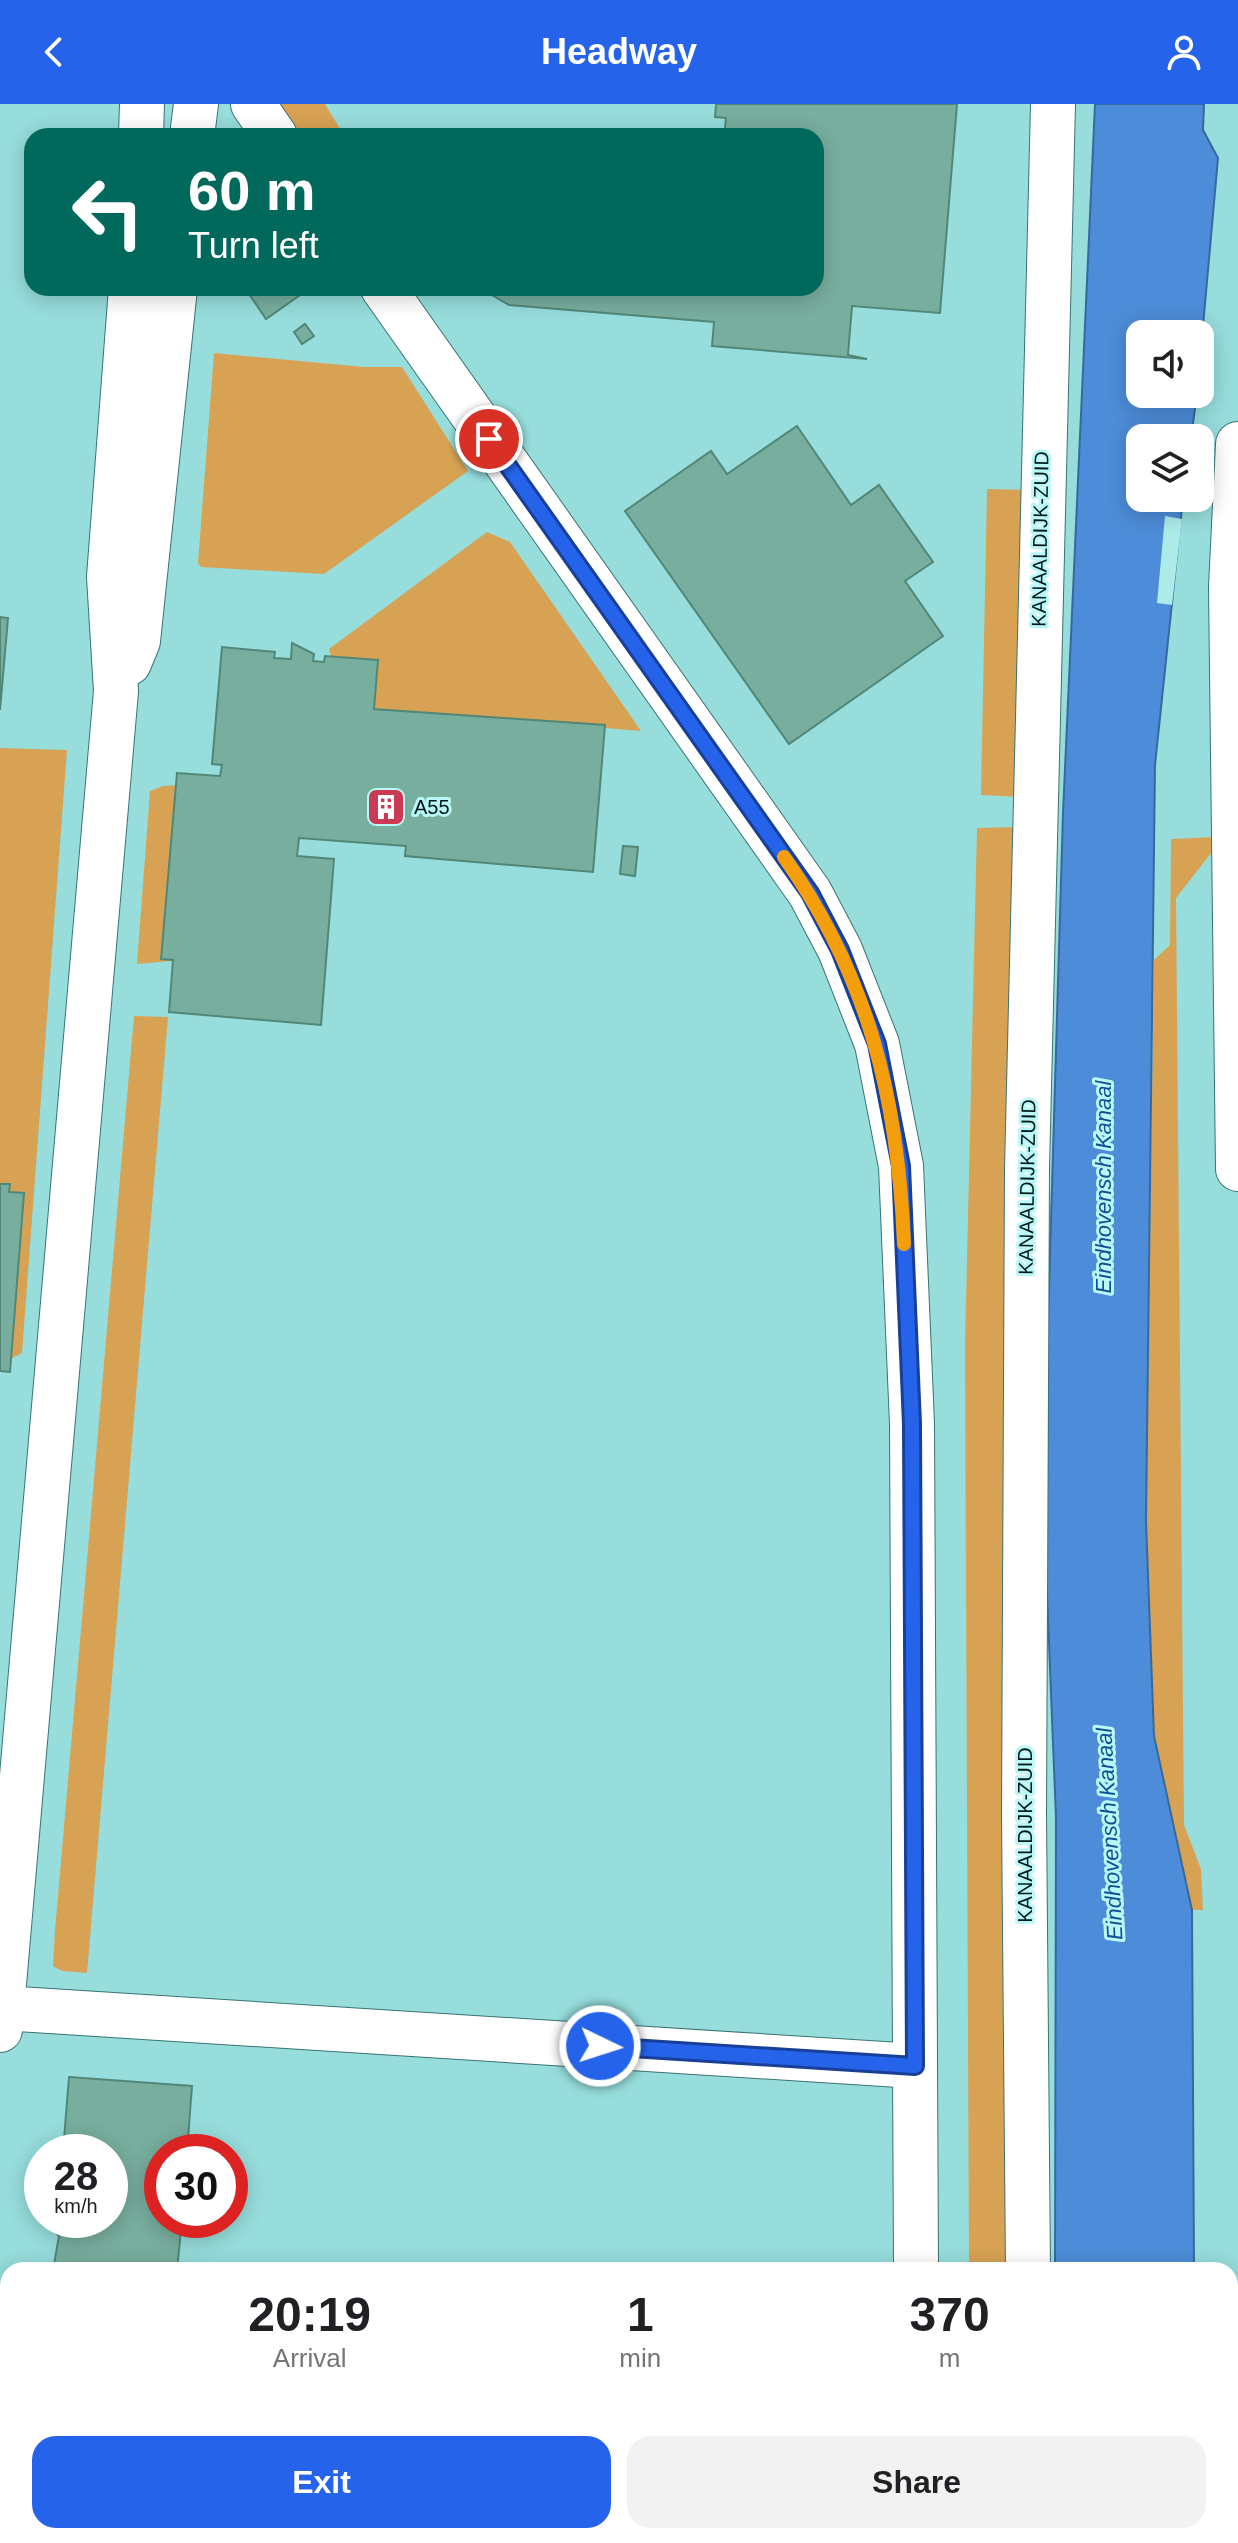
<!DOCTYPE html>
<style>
:root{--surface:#fff;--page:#f2f2f2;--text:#202124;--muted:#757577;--accent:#2563eb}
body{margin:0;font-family:Helvetica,sans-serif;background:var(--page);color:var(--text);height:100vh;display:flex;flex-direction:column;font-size:30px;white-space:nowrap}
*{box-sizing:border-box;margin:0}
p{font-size:26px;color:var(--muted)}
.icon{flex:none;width:44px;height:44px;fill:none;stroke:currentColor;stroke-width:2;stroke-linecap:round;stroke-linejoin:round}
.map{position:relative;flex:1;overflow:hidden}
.sheet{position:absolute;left:0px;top:2158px;width:1238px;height:282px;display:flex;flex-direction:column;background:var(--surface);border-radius:24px 24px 0 0;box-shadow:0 4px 20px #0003}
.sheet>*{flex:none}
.hud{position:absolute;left:24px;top:24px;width:800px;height:168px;border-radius:24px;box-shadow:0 4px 20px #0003;background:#00695c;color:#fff;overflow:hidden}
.tools{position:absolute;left:1126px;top:216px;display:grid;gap:16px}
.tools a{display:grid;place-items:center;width:88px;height:88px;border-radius:16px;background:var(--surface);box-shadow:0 4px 20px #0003;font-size:40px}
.speed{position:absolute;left:24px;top:2030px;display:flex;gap:16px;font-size:40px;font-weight:700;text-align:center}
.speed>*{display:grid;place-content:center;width:104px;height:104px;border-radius:50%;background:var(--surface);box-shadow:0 4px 20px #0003;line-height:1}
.speed small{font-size:20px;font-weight:400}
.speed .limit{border:12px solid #d22;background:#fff;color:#111}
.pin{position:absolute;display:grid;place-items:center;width:68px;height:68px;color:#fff;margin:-34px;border:4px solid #fff;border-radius:50%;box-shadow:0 2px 8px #0007}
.me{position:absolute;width:88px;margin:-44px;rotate:94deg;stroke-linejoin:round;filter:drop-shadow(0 0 6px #0008)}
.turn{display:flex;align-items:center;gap:28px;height:168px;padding:0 32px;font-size:36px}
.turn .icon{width:104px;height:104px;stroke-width:2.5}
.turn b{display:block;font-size:56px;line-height:68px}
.eta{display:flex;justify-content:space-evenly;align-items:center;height:136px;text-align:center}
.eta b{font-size:48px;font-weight:800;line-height:56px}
.button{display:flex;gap:16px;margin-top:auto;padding:16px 32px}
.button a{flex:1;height:92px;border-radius:24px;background:var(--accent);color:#fff;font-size:32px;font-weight:800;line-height:92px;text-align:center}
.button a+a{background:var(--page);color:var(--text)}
header{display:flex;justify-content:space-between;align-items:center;height:104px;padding:0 32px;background:var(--accent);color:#fff;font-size:36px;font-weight:800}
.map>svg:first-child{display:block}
</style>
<header><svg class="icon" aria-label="back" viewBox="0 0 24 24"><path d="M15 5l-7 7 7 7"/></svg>Headway<svg class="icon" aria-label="person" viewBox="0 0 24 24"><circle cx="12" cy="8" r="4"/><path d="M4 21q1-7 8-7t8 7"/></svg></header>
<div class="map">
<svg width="1238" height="2439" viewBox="0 0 1238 2439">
<rect width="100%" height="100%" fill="#adebe9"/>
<!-- built -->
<path fill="#96dddc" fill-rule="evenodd" d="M 0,0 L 1238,0 L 1238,2439 L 0,2439 ZM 32,32 L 816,32 L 816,184 L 32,184 ZM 1140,230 L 1200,230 L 1200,290 L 1140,290 ZM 1140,334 L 1200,334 L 1200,394 L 1140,394 ZM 42,2048 L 110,2048 L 110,2116 L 42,2116 ZM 162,2048 L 230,2048 L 230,2116 L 162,2116 ZM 8,2166 L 1230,2166 L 1230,2432 L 8,2432 Z"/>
<!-- green -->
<path fill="#d8a254" d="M 269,0 L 325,0 L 342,28 L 336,32 L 291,32 Z
M 214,249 L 364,263 L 402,263 L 468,367 L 324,470 L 201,463 L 198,459 Z
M 987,385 L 1030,386 L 1023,693 L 981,691 Z
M 487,428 L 510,438 L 641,627 L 372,604 L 332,557 L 329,545 Z
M 0,644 L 67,646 L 22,1249 L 0,1260 Z
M 185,681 L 181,856 L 137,860 L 150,687 L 163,682 Z
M 1023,723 L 1013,2166 L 969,2166 L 965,1242 L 977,724 Z
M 1216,733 L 1215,744 L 1176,794 L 1184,1721 L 1201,1765 L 1203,1806 L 1192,1806 L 1154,1632 L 1146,1417 L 1154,856 L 1170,841 L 1171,735 Z
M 134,912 L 168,913 L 87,1869 L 62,1867 L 53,1862 L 55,1827 Z
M 431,2432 L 858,2432 L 858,2439 L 430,2439 Z
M 971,2432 L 1016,2432 L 1016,2439 L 971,2439 Z"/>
<!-- water -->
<path fill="#4d8cd8" stroke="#36699e" stroke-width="2" d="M 1095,0 L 1204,0 L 1203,26 L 1218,54 L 1200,256 L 1200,230 L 1140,230 L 1140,290 L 1197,290 L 1191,334 L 1140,334 L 1140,394 L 1183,394 L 1155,661 L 1146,1417 L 1154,1632 L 1192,1806 L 1194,2166 L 1055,2166 L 1056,1714 L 1043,1388 L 1063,709 Z
M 1057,2432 L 1196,2432 L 1196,2439 L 1057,2439 Z"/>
<!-- pier -->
<path fill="#adebe9" d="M 1165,412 L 1182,415 L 1172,501 L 1157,499 Z"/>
<!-- building -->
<path fill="#78ae9e" stroke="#518778" stroke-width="2" d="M 716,0 L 957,0 L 940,209 L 852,202 L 848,251 L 867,255 L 712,242 L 714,218 L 509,201 L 492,191 L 488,184 L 816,184 L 816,32 L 724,32 L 726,14 L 715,13 Z
M 245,184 L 310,184 L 266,215 Z
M 305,220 L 314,232 L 302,240 L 294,228 Z
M 797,322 L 851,401 L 879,381 L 933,458 L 905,477 L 943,532 L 789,640 L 625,407 L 711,347 L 727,370 Z
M 0,513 L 8,514 L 0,606 Z
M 292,539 L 314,550 L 313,557 L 324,558 L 325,552 L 378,556 L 374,605 L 605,621 L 593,768 L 405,752 L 406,742 L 299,734 L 297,752 L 334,755 L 321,921 L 169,908 L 173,856 L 161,855 L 177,669 L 220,672 L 222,661 L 212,660 L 222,543 L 275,548 L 274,554 L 291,555 Z
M 623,742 L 638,743 L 635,772 L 620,770 Z
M 0,1080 L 10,1080 L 9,1088 L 24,1089 L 10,1268 L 0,1267 Z
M 69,1973 L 192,1982 L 187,2048 L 162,2048 L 162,2116 L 182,2116 L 177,2166 L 53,2166 L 59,2132 L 52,2125 L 52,2116 L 110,2116 L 110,2048 L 63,2048 Z
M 75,2432 L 143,2432 L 143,2439 L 74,2439 Z"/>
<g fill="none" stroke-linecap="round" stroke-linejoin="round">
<defs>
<path id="minor" d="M 253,0 L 275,32
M 141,32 L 142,0
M 192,32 L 196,0
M 383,184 L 810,789 L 840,846 L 877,940 L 901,1062 L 912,1320 L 916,2166
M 1238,340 L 1231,483 L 1238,1065
M 129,559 L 138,537 L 175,184
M 2,1904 L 915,1962
M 0,1926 L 116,587 L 109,473 L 131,184
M 1028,2166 L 1024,1710 L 1027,1064 L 1053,0
M 919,2432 L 919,2439
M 1030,2432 L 1030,2439"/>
</defs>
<!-- minor casing -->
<use href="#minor" stroke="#397473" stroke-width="46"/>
<!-- minor -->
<use href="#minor" stroke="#fff" stroke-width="44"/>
</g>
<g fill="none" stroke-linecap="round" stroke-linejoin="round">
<defs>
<path id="route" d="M 489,335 L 810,789 L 840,846 L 877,940 L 901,1062 L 912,1320 L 915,1962 L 600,1942"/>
</defs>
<!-- route casing -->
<use href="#route" stroke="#184099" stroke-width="20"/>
<!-- route -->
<use href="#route" stroke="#2563eb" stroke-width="14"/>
<!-- slow -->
<path stroke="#f59e0b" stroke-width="14" d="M 784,753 C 869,873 898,995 904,1140"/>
</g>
<!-- icons -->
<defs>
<symbol id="building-square" viewBox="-11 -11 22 22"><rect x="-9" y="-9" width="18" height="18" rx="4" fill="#ca3a55" stroke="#baf8f7"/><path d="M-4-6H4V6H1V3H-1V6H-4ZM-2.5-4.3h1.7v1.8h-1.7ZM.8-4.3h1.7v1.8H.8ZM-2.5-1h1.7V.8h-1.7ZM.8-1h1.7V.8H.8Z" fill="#fff"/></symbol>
</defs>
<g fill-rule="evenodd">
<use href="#building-square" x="364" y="681" width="44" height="44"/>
</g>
<g text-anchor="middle" stroke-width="6" stroke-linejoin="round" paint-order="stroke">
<!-- street labels -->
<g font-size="20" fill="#011818" stroke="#baf8f7">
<text transform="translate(1040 435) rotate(-89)" y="7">KANAALDIJK-ZUID</text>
<text transform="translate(1027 1083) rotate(-89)" y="7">KANAALDIJK-ZUID</text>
<text transform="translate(1025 1731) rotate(-90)" y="7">KANAALDIJK-ZUID</text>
</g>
<!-- poi labels -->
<g font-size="20" fill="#011818" stroke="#baf8f7" text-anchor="start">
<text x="414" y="710">A55</text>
</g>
<!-- water labels -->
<g font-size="22" font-style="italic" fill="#0e5096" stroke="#baf8f7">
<text transform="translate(1103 1083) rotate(-90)" y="8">Eindhovensch Kanaal</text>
<text transform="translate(1109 1730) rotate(-93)" y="8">Eindhovensch Kanaal</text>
</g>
</g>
</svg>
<div class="tools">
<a><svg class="icon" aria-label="sound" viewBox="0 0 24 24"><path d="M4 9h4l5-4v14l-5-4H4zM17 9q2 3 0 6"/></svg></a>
<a><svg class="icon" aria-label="layers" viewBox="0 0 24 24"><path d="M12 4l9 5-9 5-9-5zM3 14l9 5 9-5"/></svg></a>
</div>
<div class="speed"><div>28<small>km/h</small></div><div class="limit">30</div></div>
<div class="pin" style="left:489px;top:335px;background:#d93025"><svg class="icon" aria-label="arrive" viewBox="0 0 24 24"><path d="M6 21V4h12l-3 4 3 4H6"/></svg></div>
<svg class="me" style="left:600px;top:1942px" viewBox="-20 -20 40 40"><circle r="17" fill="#2563eb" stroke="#fff" stroke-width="3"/><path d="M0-11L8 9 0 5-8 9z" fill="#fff"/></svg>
<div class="hud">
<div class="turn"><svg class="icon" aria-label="left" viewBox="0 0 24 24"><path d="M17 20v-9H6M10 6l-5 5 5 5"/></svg><div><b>60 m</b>Turn left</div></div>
</div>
<section class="sheet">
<div class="eta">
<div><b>20:19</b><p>Arrival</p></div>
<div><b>1</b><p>min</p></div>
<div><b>370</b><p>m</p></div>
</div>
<div class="button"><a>Exit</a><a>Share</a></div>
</section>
</div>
